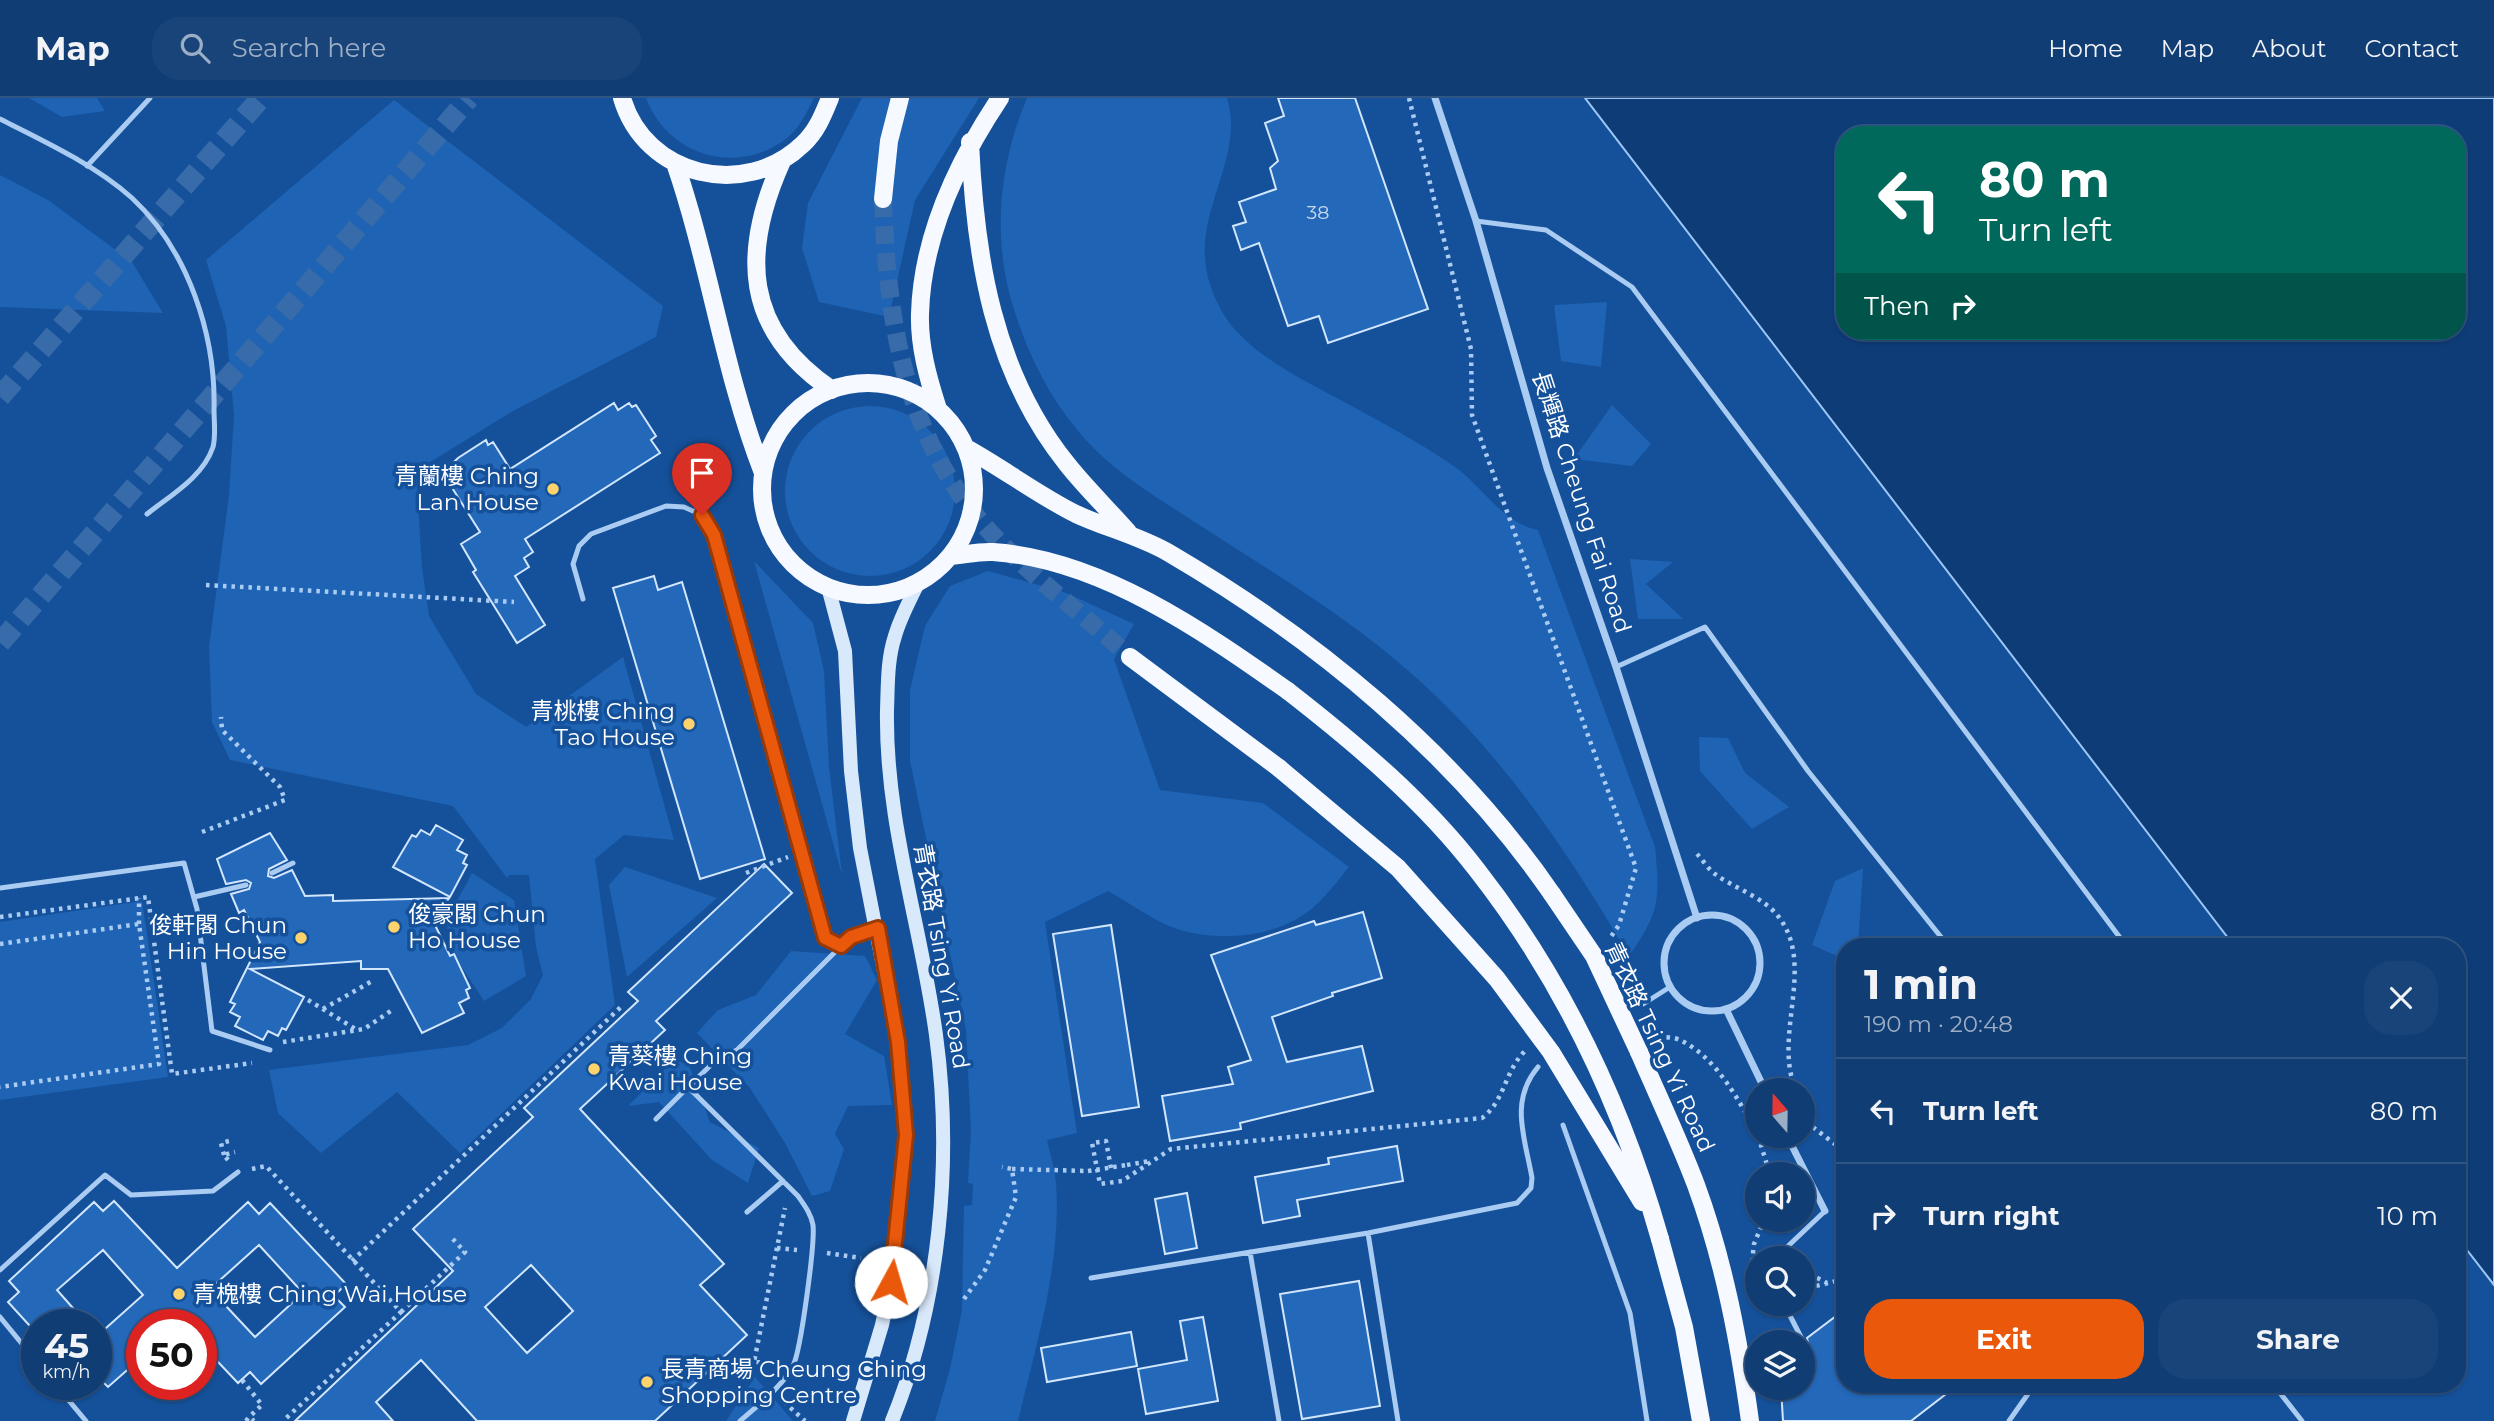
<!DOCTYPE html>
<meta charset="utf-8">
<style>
:root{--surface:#103d74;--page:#194479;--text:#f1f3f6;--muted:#9caec5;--line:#305686;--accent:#ea580c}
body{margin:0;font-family:Montserrat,"Noto Sans TC",sans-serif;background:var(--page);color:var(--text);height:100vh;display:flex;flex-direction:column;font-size:26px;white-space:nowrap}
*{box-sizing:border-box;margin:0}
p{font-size:23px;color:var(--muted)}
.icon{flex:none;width:38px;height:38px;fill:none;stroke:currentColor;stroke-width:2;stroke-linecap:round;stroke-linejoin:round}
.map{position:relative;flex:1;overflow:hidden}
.side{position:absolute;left:1836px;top:840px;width:630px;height:455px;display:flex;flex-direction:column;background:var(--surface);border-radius:28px;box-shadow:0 2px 5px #0004,0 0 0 2px var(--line)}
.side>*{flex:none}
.hud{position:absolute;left:1836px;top:28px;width:630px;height:214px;border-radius:28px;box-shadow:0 2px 5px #0004,0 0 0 2px var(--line);background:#00695c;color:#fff;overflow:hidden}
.needle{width:46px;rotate:340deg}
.buttons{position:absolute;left:1745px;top:980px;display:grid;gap:14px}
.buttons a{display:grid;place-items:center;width:70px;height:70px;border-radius:50%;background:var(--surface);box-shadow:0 2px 5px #0004,0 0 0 2px var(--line);font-size:35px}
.speed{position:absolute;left:21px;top:1211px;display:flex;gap:14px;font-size:35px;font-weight:700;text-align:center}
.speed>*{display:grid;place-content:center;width:91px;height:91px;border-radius:50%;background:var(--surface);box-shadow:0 2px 5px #0004,0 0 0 2px var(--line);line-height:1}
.speed small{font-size:18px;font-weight:400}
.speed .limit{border:10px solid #d22;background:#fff;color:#111}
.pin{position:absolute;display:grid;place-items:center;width:60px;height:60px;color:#fff;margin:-72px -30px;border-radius:50% 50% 50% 0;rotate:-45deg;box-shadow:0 0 7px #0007}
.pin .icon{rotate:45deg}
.me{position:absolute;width:77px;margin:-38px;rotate:6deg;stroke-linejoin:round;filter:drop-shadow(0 0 5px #0008)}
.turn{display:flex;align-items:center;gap:24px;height:147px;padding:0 28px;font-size:32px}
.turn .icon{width:91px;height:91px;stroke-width:2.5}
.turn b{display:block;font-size:49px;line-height:60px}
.then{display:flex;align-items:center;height:66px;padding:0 28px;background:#0003;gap:14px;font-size:26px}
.round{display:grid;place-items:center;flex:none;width:74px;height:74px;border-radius:28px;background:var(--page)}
.summary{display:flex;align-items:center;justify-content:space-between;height:119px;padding:0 28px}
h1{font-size:42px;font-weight:700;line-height:52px}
.cta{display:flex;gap:14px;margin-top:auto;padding:14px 28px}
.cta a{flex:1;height:80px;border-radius:28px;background:var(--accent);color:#fff;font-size:28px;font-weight:700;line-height:80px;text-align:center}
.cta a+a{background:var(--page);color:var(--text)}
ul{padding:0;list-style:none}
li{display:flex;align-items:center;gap:21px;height:105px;padding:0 28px;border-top:2px solid var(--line)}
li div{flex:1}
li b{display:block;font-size:26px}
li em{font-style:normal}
header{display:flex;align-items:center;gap:42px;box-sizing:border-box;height:98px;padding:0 35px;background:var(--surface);border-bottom:2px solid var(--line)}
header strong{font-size:33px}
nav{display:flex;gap:38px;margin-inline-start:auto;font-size:24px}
.search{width:490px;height:63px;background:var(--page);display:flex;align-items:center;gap:18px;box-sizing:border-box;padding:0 24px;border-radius:28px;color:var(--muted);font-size:26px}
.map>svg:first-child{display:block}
</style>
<header>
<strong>Map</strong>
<div class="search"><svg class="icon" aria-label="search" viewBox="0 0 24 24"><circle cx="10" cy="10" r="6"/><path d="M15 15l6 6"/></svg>Search here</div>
<nav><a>Home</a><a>Map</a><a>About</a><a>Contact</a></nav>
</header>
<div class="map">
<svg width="2494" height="1323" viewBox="0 0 2494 1323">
<rect width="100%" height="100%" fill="#15519a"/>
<!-- green -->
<path fill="#1e63b4" d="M 29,0 L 97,0 L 105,13 L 62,19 Z
M 646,0 L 814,0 C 806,16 798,33 783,43 C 733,78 667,56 646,0 Z
M 862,0 L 979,0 L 915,102 L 889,219 L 819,204 L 802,150 L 808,105 Z
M 1027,0 L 1227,0 C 1244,54 1201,105 1205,160 C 1207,188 1220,216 1239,236 C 1266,263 1299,280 1331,297 C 1374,320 1416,342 1455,369 C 1484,390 1501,424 1538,432 L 1655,749 C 1660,801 1660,814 1629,858 C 1569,755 1502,655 1412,576 C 1349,520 1275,476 1204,430 C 1160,401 1113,375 1079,334 C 1044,292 1023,246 1009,194 C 993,129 1001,61 1027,0 Z
M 394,2 L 663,208 L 656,239 L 513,313 L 416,373 L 422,470 L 429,518 L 476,596 L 526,629 L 623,559 L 674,742 L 624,737 L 595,761 L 615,907 L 460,1055 L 397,994 L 321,1055 L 278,1015 L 269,972 L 468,947 L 502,930 L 531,901 L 543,877 L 536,849 L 529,777 L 509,777 L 507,780 L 453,708 L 230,662 L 212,624 L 209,549 L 229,397 L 234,317 L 226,228 L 206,162 Z
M 0,77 L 48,102 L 132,164 L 163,215 L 0,209 Z
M 1607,204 L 1601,269 L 1561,263 L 1554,207 Z
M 1612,307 L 1651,346 L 1632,368 L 1574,361 Z
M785 393a85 85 0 1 1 170 0a85 85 0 1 1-170 0Z
M 1630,461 L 1673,464 L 1646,486 L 1683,521 L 1638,521 Z
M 754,463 L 813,525 L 824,573 L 829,669 L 842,777 Z
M 988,473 L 1064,494 L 1134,526 L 1114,561 L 1160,692 L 1263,705 L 1349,769 C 1339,781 1329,795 1317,806 C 1281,841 1214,846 1169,828 C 1148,819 1128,804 1108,793 L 1045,824 L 1077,1035 L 1047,1042 C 1050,1056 1055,1071 1056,1085 C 1062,1164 1036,1247 1018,1323 L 935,1323 L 950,1271 L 962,1212 L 964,1108 L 972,1107 L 973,1086 L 968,1085 L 971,1034 L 966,932 L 910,663 L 910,592 L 925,528 L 950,488 Z
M 1699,639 L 1728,640 L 1745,675 L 1789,709 L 1752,731 L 1700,673 Z
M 625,769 L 717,800 L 627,879 L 609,787 Z
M 1863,770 L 1858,849 L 1844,849 L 1844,861 L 1812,847 L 1835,783 Z
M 472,775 L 514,802 L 526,878 L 484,903 C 471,881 440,846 449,819 C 455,804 465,790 472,775 Z
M 142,803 L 168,979 L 0,1002 L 0,824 Z
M 791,853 L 865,858 L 877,882 L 845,936 L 884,958 L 892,1007 L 848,1008 L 835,1036 L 844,1051 L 830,1093 L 812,1098 L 785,1045 L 750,990 L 697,935 L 718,912 L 756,897 Z
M 674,962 L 689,967 L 710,1024 L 759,1050 L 748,1085 L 712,1062 L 659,1004 L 628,1008 Z
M 755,1279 L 793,1323 L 726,1323 Z"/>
<!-- water -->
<path fill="#0e3c77" stroke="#9dc7f5" stroke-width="2" fill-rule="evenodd" d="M 1585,0 L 2494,0 L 2494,1187 L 2457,1139 L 2457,849 L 2235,849 ZM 1844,37 L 2457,37 L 2457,233 L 1844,233 Z"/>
<!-- building -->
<path fill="#2468b9" stroke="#d2e6fd" stroke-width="2" fill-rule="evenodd" d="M 1278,0 L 1355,0 L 1428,211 L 1328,245 L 1319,218 L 1288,228 L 1259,145 L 1241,152 L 1233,128 L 1246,124 L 1239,104 L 1276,91 L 1270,70 L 1278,63 L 1265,25 L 1284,18 Z
M 614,305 L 618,312 L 629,305 L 632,309 L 636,307 L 656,338 L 651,342 L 660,355 L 525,441 L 533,454 L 524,460 L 529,469 L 515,478 L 545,527 L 517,545 L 473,474 L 476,472 L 461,446 L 480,434 L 444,377 L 454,370 L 452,366 L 458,360 L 486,342 L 488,347 L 493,344 L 510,371 Z
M 654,478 L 658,492 L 682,484 L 765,761 L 700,781 L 613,490 Z
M 436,727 L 463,742 L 457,752 L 467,757 L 463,765 L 467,767 L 450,799 L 393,769 L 412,737 L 416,739 L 421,732 L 430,737 Z
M 270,735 L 287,762 L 269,771 L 268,778 L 274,780 L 292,772 L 305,798 L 333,797 L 333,803 L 449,800 L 435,827 L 450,858 L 454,856 L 470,890 L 466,892 L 469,900 L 459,905 L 464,915 L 422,935 L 388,871 L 361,871 L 361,863 L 250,871 L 304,899 L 286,932 L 282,930 L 278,938 L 268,933 L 263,942 L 235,928 L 240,919 L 230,914 L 235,906 L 230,904 L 260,844 L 244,812 L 239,815 L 231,796 L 249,791 L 251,785 L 246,782 L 226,786 L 217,761 Z
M 764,766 L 792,795 L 656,923 L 665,932 L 580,1011 L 724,1166 L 700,1187 L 747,1237 L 655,1323 L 477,1323 L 421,1262 L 376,1304 L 393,1323 L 295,1323 L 453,1173 L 413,1131 L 533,1019 L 524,1010 L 638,903 L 628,894 ZM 531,1167 L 573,1213 L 527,1255 L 485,1209 Z
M 1363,814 L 1382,880 L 1332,895 L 1333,898 L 1272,919 L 1287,964 L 1362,948 L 1373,993 L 1240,1025 L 1241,1031 L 1170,1043 L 1162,998 L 1233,986 L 1228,969 L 1251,962 L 1211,857 L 1314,823 L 1316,827 Z
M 1111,827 L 1139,1009 L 1082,1018 L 1053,836 Z
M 1397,1048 L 1403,1083 L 1297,1102 L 1300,1118 L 1263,1125 L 1255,1079 L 1329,1066 L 1328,1060 Z
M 1187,1095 L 1197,1150 L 1165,1156 L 1155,1101 Z
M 114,1103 L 177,1170 L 248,1104 L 259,1116 L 270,1105 L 346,1186 L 334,1198 L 345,1209 L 261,1286 L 250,1274 L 238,1285 L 201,1246 L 201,1227 L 142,1227 L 142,1259 L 108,1289 L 96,1277 L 96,1239 L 143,1197 L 103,1152 L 57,1192 L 88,1227 L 29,1227 L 8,1204 L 19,1194 L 9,1183 L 94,1104 L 103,1113 ZM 259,1147 L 303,1195 L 255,1239 L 210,1191 Z
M 1359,1183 L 1380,1308 L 1302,1321 L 1280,1196 Z
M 1844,1212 L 1844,1286 L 1959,1286 L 1911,1323 L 1783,1323 L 1781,1290 L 1802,1290 L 1802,1248 L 1808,1245 L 1807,1240 Z
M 1203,1219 L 1218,1303 L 1146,1316 L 1138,1271 L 1187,1262 L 1180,1223 Z
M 1131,1234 L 1137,1268 L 1047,1284 L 1041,1250 Z"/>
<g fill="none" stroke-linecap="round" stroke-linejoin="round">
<!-- primary-tunnel -->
<path stroke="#386ba9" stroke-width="18" stroke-dasharray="18 9" stroke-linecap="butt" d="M 883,101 C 887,219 903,333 983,426 C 1026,475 1082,515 1130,559"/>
<!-- highway-tunnel -->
<path stroke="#386ba9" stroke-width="21" stroke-dasharray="21 10" stroke-linecap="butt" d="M 0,299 L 261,0
M 0,545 L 469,0"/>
<!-- path -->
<path stroke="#aaccf2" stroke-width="4.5" stroke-dasharray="3.5 5" stroke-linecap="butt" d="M 1409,0 L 1471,251 L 1472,317 L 1636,770 L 1619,827 L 1610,840
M 206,487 L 514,504
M 202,734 L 285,702 L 280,689 L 222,632 L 221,619
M 1697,756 C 1703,762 1708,771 1715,776 C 1734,790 1763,799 1778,818 C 1817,867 1772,938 1796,992
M 746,775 L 788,759
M 0,819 L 148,799 L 172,976 L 252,965
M 139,826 L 139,800
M 0,846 L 139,826 L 159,966 L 0,989
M 308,902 L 357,932
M 323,911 L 374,882
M 1658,939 C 1664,939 1674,939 1680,942 C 1716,959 1739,1002 1757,1036
M 283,944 L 364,931 L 392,912
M 1802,1006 L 1814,1030 L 1844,1053
M 1758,1038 L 1770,1076
M 224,1057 L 221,1045 L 233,1042
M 228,1062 L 224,1057 L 235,1054
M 1127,1067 L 1150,1063
M 1111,1070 L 1106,1043 L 1092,1045 L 1100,1086 L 1122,1083 L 1171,1051 L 1482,1020 C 1505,1003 1504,974 1525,953
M 252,1071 L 266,1068 L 401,1214 L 283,1323
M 1012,1071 L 1088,1073
M 777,1150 L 797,1152
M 827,1155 L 861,1160
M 352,1163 L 623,907
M 1752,1164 L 1754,1146 L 1764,1122
M 1802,1172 L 1827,1185
M 1808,1190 L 1844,1181
M 964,1201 L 985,1172 L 1016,1099 L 1012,1071 L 1002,1069
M 401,1214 L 465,1154 L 451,1139
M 777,1265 L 754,1264 L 785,1110
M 242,1282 L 262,1307 L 249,1319
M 784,1304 L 805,1323
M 246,1323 L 249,1319 L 254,1323"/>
<!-- lane -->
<path stroke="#aaccf2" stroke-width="5" d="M 0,21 C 44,43 95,67 132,100 C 188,152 216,237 214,312 C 214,323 216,338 213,349 C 203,379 171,397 147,416
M 87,68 L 150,0
M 1476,123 L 1546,132 L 1632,189 L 2127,849
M 583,501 L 573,466 L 579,448 L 591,436 L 666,408 L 684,409 L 702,417 L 714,437 L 825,840 L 841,848
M 1616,569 L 1705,529 L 1808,673 L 1949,849
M 272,775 L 293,765
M 0,790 L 184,765 L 197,811 L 212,933 L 270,952
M 194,799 L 246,787
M 1643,906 L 1670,889
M 656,1021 L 688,989
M 1563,1027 L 1630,1215 L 1647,1323
M 747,1114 L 783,1083
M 1368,1135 L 1398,1323
M 1250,1154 L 1279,1323
M 1781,1160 L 1786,1150 L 1825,1113
M 0,1172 L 105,1077 L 131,1097 L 213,1093 L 238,1074
M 1091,1180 L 1368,1135 L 1517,1105 L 1531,1090 L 1532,1080 C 1525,1040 1509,1003 1538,969
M 1784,1206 L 1803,1243
M 0,1219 L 37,1264
M 55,1286 L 86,1323
M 2273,1286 L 2302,1323
M 740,1323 C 759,1306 781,1290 793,1268 C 801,1252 815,1146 813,1127 C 811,1116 805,1108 798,1098 L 688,989 L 713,965 L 737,952 L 847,842 L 875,831
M 2009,1323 L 2035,1286"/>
<!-- street -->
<path stroke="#aaccf2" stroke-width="7" d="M 1435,0 L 1476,123 L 1547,370 L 1616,569 L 1697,820
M1664 865a48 48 0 1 1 96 0a48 48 0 1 1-96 0Z
M 1726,911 L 1765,992
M 1787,1038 L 1825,1113"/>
<!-- secondary -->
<path stroke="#d9e9fc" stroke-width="14" d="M 828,489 L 845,553 L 851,673 L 860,750 L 898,945 L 906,1037 L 891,1184 L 882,1227 L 853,1323
M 892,1323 C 940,1205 953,1063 936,937 C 921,827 885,723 887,612 C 888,588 887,562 895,538 C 900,520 910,502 918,485"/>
<!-- primary -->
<path stroke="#f6f9ff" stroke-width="18" d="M 622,0 C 645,79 745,102 803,46 C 817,33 823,17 830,0
M 970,44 C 975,159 993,274 1067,366 C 1086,390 1108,411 1128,434
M 782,63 C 741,154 743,232 832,292
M 675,65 C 710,167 724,275 763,375
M 883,101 L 889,43 L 900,0
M762 391a106 106 0 1 1 212 0a106 106 0 1 1-212 0Z
M 938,311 C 928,280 919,248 920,216 C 922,139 958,63 1000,0
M 966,350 C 1004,371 1038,397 1076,416 C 1106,430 1140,438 1169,455 C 1316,541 1455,655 1552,796
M 950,458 C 964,457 979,453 993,454 C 1100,461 1203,533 1288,593
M 1130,559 L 1279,670
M 1639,954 C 1658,998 1679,1042 1696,1087 C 1724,1163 1739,1243 1750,1323
M 1660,1141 L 1684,1229 L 1701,1323"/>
<!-- path-bridge -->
<path stroke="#aaccf2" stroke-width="4.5" stroke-dasharray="3.5 5" stroke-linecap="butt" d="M 1088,1073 L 1127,1067"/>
<!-- primary-bridge -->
<path stroke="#f6f9ff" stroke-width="18" d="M 1288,593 C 1356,646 1424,703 1477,772 C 1563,882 1622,1007 1660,1141
M 1279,670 L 1398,770 L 1497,881 L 1551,954 L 1642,1104
M 1552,796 L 1594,858 L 1639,954"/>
</g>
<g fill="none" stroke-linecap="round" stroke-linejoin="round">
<defs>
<path id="route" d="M 702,417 L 714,437 L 825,840 L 841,848 L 851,839 L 878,830 L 898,944 L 906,1037 L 891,1184"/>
</defs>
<!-- route casing -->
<use href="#route" stroke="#983908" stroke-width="18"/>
<!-- route -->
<use href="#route" stroke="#ea580c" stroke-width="12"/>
</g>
<!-- markers -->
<g fill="#ffd36c" stroke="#15519a" stroke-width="2.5">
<circle cx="553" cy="391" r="7"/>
<circle cx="689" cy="626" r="7"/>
<circle cx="394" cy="829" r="7"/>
<circle cx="301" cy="840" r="7"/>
<circle cx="594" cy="971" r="7"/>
<circle cx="179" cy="1196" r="7"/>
<circle cx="647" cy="1284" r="7"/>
</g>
<g text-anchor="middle" stroke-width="7" stroke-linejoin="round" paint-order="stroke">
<!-- number labels -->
<g font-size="19" fill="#c8d9ee">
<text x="1318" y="121">38</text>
</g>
<!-- poi labels -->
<g font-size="23" fill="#fff" stroke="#15519a" text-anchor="start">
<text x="539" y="386" text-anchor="end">青蘭樓 Ching<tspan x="539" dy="26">Lan House</tspan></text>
<text x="675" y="621" text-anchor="end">青桃樓 Ching<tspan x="675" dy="26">Tao House</tspan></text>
<text x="408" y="824">俊豪閣 Chun<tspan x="408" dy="26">Ho House</tspan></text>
<text x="287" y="835" text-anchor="end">俊軒閣 Chun<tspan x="287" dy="26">Hin House</tspan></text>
<text x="608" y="966">青葵樓 Ching<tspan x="608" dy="26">Kwai House</tspan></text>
<text x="193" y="1204">青槐樓 Ching Wai House</text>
<text x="661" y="1279">長青商場 Cheung Ching<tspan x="661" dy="26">Shopping Centre</tspan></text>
</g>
<!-- street labels -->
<g font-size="23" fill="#fff" stroke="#15519a">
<text transform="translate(1582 404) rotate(72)" y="8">長輝路 Cheung Fai Road</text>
<text transform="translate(942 858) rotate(80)" y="8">青衣路 Tsing Yi Road</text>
<text transform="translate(1660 949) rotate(65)" y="8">青衣路 Tsing Yi Road</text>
</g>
</g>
</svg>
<div class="buttons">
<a><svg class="needle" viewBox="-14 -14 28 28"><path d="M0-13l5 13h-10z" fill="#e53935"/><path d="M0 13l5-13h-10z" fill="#9caec5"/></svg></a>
<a><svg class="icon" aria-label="sound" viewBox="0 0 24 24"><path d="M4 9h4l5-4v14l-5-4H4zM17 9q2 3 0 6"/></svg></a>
<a><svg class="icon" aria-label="search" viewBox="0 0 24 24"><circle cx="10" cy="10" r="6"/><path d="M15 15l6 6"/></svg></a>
<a><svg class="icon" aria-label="layers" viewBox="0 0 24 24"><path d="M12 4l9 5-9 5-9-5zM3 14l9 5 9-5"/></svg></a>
</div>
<div class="speed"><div>45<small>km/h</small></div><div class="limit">50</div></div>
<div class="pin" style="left:702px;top:417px;background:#d93025"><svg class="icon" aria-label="arrive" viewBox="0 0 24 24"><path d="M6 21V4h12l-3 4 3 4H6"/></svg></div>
<svg class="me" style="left:891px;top:1184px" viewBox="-20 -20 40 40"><circle r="19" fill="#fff"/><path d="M0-13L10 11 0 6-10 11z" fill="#ea580c"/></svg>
<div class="hud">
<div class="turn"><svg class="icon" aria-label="left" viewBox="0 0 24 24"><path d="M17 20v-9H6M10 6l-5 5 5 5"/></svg><div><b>80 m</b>Turn left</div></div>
<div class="then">Then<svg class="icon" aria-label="right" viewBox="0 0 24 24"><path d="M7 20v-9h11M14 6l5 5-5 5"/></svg></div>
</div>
<section class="side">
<div class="summary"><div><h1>1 min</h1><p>190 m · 20:48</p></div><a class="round"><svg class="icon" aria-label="close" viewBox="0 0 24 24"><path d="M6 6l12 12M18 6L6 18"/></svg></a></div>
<ul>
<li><svg class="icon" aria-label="left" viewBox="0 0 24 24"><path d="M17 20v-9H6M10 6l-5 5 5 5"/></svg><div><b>Turn left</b></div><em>80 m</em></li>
<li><svg class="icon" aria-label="right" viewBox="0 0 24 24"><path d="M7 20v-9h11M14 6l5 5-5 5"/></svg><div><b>Turn right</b></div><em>10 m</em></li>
</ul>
<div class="cta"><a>Exit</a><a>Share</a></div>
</section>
</div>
